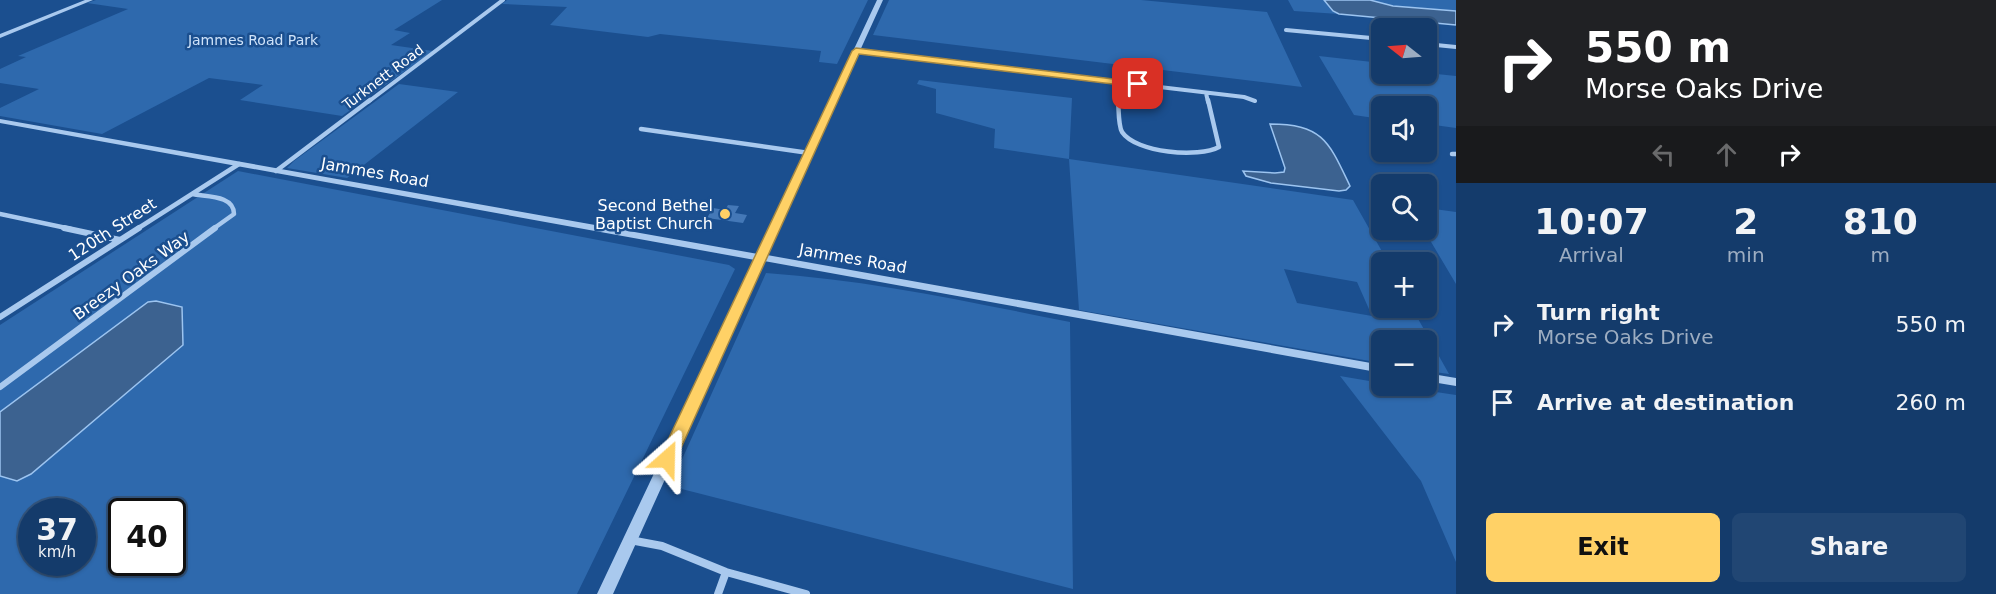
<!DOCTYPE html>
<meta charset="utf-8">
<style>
:root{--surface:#143b6b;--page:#214673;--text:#f1f3f6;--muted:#9dadc1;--line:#33557e;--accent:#ffd166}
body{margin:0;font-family:"DejaVu Sans",sans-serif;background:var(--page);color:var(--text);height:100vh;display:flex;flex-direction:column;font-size:22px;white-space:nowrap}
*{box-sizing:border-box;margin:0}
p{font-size:20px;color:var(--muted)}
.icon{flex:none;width:33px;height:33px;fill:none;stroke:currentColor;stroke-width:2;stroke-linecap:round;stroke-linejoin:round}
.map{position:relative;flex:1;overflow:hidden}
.sheet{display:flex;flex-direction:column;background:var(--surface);width:540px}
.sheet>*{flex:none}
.banner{background:#202124;color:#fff;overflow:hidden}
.needle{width:39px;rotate:287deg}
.tools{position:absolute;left:1371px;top:18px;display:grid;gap:12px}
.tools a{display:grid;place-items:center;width:66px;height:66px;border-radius:9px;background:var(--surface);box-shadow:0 2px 4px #0004,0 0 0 2px var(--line);font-size:30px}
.speed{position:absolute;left:18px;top:498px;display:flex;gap:12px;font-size:30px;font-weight:700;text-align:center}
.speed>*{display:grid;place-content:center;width:78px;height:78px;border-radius:50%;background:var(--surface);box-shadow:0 2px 4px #0004,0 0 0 2px var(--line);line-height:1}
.speed small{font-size:15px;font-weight:400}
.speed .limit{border:3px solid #111;border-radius:9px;background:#fff;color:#111}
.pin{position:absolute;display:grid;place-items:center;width:51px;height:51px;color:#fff;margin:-26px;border-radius:12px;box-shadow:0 3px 9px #0006}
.me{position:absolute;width:66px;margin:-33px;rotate:25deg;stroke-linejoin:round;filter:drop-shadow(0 0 4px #0008)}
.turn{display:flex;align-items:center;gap:21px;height:126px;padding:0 30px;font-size:27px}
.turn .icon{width:78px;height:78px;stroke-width:2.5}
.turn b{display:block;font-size:42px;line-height:51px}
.lanes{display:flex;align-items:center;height:57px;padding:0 30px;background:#0003;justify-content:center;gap:30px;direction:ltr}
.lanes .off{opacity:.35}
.eta{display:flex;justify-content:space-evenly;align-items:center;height:102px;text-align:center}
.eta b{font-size:36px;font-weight:700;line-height:42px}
.cta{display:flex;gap:12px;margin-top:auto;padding:12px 30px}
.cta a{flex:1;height:69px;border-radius:9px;background:var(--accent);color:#111;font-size:24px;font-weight:700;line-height:69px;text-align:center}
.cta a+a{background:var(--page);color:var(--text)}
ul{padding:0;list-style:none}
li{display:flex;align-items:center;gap:18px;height:78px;padding:0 30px}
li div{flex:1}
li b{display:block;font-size:22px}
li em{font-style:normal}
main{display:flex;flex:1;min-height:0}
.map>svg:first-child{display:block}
</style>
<main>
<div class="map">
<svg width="1456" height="594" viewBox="0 0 1456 594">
<rect width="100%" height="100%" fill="#1b4f8f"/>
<!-- green -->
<path fill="#2e69ad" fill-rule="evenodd" d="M 96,0 L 442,0 L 394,30 L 410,33 L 391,45 L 433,51 L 342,116 L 240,100 L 263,85 L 209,78 L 102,134 L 0,116 L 0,108 L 39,89 L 0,83 L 0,69 L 26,57 L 18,56 L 128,9 L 87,3 Z
M 507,0 L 868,0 L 837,64 L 819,62 L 821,51 L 660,34 L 648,37 L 550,25 L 567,7 L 502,4 Z
M 889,0 L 1141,0 L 1267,12 L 1302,87 L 873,35 Z
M 1288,0 L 1324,0 L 1333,11 L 1339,14 L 1294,11 Z
M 1370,0 L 1456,0 L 1456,11 L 1393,6 Z
M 1319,56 L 1381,63 L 1382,74 L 1427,73 L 1456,76 L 1456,128 L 1427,124 L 1426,106 L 1382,106 L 1381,119 L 1354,115 Z
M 919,80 L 1072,98 L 1069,159 L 1353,200 L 1388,262 L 1382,262 L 1382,308 L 1412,308 L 1449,374 L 1427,371 L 1426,340 L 1382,340 L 1381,363 L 1079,310 L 1069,159 L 994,148 L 995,129 L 936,113 L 936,89 L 917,84 ZM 1284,269 L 1357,282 L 1372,316 L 1297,303 Z
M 399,84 L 458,92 L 347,178 L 287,168 L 294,161 Z
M 238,171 L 729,265 L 735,269 L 577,594 L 0,594 L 0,325 ZM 32,512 L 82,512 L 82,562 L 32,562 ZM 122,512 L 172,512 L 172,562 L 122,562 Z
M 1427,208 L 1456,212 L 1456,284 L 1424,230 L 1426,230 Z
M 766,273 C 869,280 969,302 1070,322 L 1073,589 L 670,486 Z
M 1340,376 L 1381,383 L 1382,386 L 1396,386 L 1456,395 L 1456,562 L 1421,481 Z"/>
<!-- water -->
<path fill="#3c6290" stroke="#9cc4f0" stroke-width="1.5" d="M 1324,0 L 1370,0 L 1393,6 L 1456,11 L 1456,25 L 1339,14 L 1333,11 Z
M 1270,124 C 1323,124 1329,142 1350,186 L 1346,190 L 1339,191 L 1271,183 L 1246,176 L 1243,171 L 1275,173 L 1284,172 L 1285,168 Z
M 156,301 L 182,307 L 183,345 L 31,474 L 17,481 L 0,476 L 0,412 L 148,302 Z"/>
<!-- building -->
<path fill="#4478b7" d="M 728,205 L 739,206 L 735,213 L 747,215 L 743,223 L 707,218 L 713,208 L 725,210 Z"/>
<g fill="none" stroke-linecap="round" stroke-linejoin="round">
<!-- minor-far3 -->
<path stroke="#a9c9ee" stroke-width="4" d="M 1286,30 L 1382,39
M 1426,44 L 1456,47
M 856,51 L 1244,97 L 1255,101
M 1116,82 L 1118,102
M 1206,93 L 1208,102
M 368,102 L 503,0"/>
<!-- minor-far2 -->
<path stroke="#a9c9ee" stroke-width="4.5" d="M 1118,100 C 1119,109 1118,125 1122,132 C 1136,153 1199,158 1219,147 L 1208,100
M 641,129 L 809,153
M 1452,154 L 1456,154
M 276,171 L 370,100
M 192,194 C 207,197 234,195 234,214 L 213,229
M 0,214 L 71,229
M 137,229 L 239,164"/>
<!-- minor-far1 -->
<path stroke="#a9c9ee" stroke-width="6" d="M 64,228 L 120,240
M 0,317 L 139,228
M 0,387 L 215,228"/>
<!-- minor -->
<path stroke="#a9c9ee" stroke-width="8" d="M 630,540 L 662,546 L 726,572 L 806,594
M 718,594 L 726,572"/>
<!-- tertiary -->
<path fill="#a9c9ee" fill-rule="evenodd" d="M 85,0 L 93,0 L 0,38 L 0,34 Z
M 877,0 L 883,0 L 767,255 L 1382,365 L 1382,373 L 764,261 L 613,594 L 597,594 L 755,260 L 0,123 L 0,119 L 758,254 Z
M 1426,373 L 1456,378 L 1456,386 L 1426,381 Z"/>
</g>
<!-- route -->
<path fill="#ffd166" stroke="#a68842" stroke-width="1.5" d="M 856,48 L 1138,82 L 1143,84 L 1138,87 L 859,54 L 676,459 L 673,463 L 667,465 L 661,463 L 659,459 L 852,51 Z"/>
<!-- markers -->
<circle fill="#ffd166" stroke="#1b4f8f" stroke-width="2" cx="725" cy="214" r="6"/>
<g text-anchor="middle" stroke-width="5" stroke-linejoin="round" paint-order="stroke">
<!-- far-park labels -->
<g font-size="14" fill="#cfe3fa" stroke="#1b4f8f">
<text x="253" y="45">Jammes Road Park</text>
</g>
<!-- far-street labels -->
<g font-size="14" fill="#fff" stroke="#1b4f8f">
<text transform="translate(383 77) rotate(-37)" y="5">Turknett Road</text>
</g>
<!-- street labels -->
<g font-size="16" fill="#fff" stroke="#1b4f8f">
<text transform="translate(375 172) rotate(10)" y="6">Jammes Road</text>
<text transform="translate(112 229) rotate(-33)" y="6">120th Street</text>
<text transform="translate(853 258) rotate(10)" y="6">Jammes Road</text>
<text transform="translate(131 275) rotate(-36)" y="6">Breezy Oaks Way</text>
</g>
<!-- poi labels -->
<g font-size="16" fill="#fff" stroke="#1b4f8f" text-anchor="end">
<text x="713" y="211">Second Bethel<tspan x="713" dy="18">Baptist Church</tspan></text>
</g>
</g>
</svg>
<div class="tools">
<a><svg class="needle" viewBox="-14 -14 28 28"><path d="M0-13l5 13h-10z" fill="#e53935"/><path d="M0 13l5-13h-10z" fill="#9dadc1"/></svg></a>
<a><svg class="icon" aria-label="sound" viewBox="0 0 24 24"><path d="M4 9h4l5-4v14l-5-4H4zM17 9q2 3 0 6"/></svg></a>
<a><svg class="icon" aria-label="search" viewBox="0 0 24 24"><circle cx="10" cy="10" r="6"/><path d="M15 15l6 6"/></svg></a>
<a>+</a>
<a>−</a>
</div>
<div class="speed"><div>37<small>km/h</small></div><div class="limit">40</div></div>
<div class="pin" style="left:1138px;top:84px;background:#d93025"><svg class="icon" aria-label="arrive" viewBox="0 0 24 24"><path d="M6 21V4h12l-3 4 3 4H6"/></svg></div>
<svg class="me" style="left:667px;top:459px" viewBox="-20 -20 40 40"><path d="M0-17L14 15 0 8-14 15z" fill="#ffd166" stroke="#fff" stroke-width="4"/></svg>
</div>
<section class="sheet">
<div class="banner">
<div class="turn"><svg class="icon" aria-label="right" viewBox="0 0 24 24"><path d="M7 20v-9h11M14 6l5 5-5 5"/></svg><div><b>550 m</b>Morse Oaks Drive</div></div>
<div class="lanes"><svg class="icon off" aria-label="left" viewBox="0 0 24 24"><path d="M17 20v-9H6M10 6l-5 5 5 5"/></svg><svg class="icon off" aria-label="ahead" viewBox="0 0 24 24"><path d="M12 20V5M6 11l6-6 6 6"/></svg><svg class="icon" aria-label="right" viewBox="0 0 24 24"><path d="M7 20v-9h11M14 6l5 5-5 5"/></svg></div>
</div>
<div class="eta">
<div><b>10:07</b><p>Arrival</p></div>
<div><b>2</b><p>min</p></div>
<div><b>810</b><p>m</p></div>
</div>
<ul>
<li><svg class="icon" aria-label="right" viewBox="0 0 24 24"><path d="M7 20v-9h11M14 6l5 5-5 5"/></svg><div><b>Turn right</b><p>Morse Oaks Drive</p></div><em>550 m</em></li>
<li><svg class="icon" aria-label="arrive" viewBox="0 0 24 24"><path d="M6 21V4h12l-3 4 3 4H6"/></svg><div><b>Arrive at destination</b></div><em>260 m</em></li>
</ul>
<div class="cta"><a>Exit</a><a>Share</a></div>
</section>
</main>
